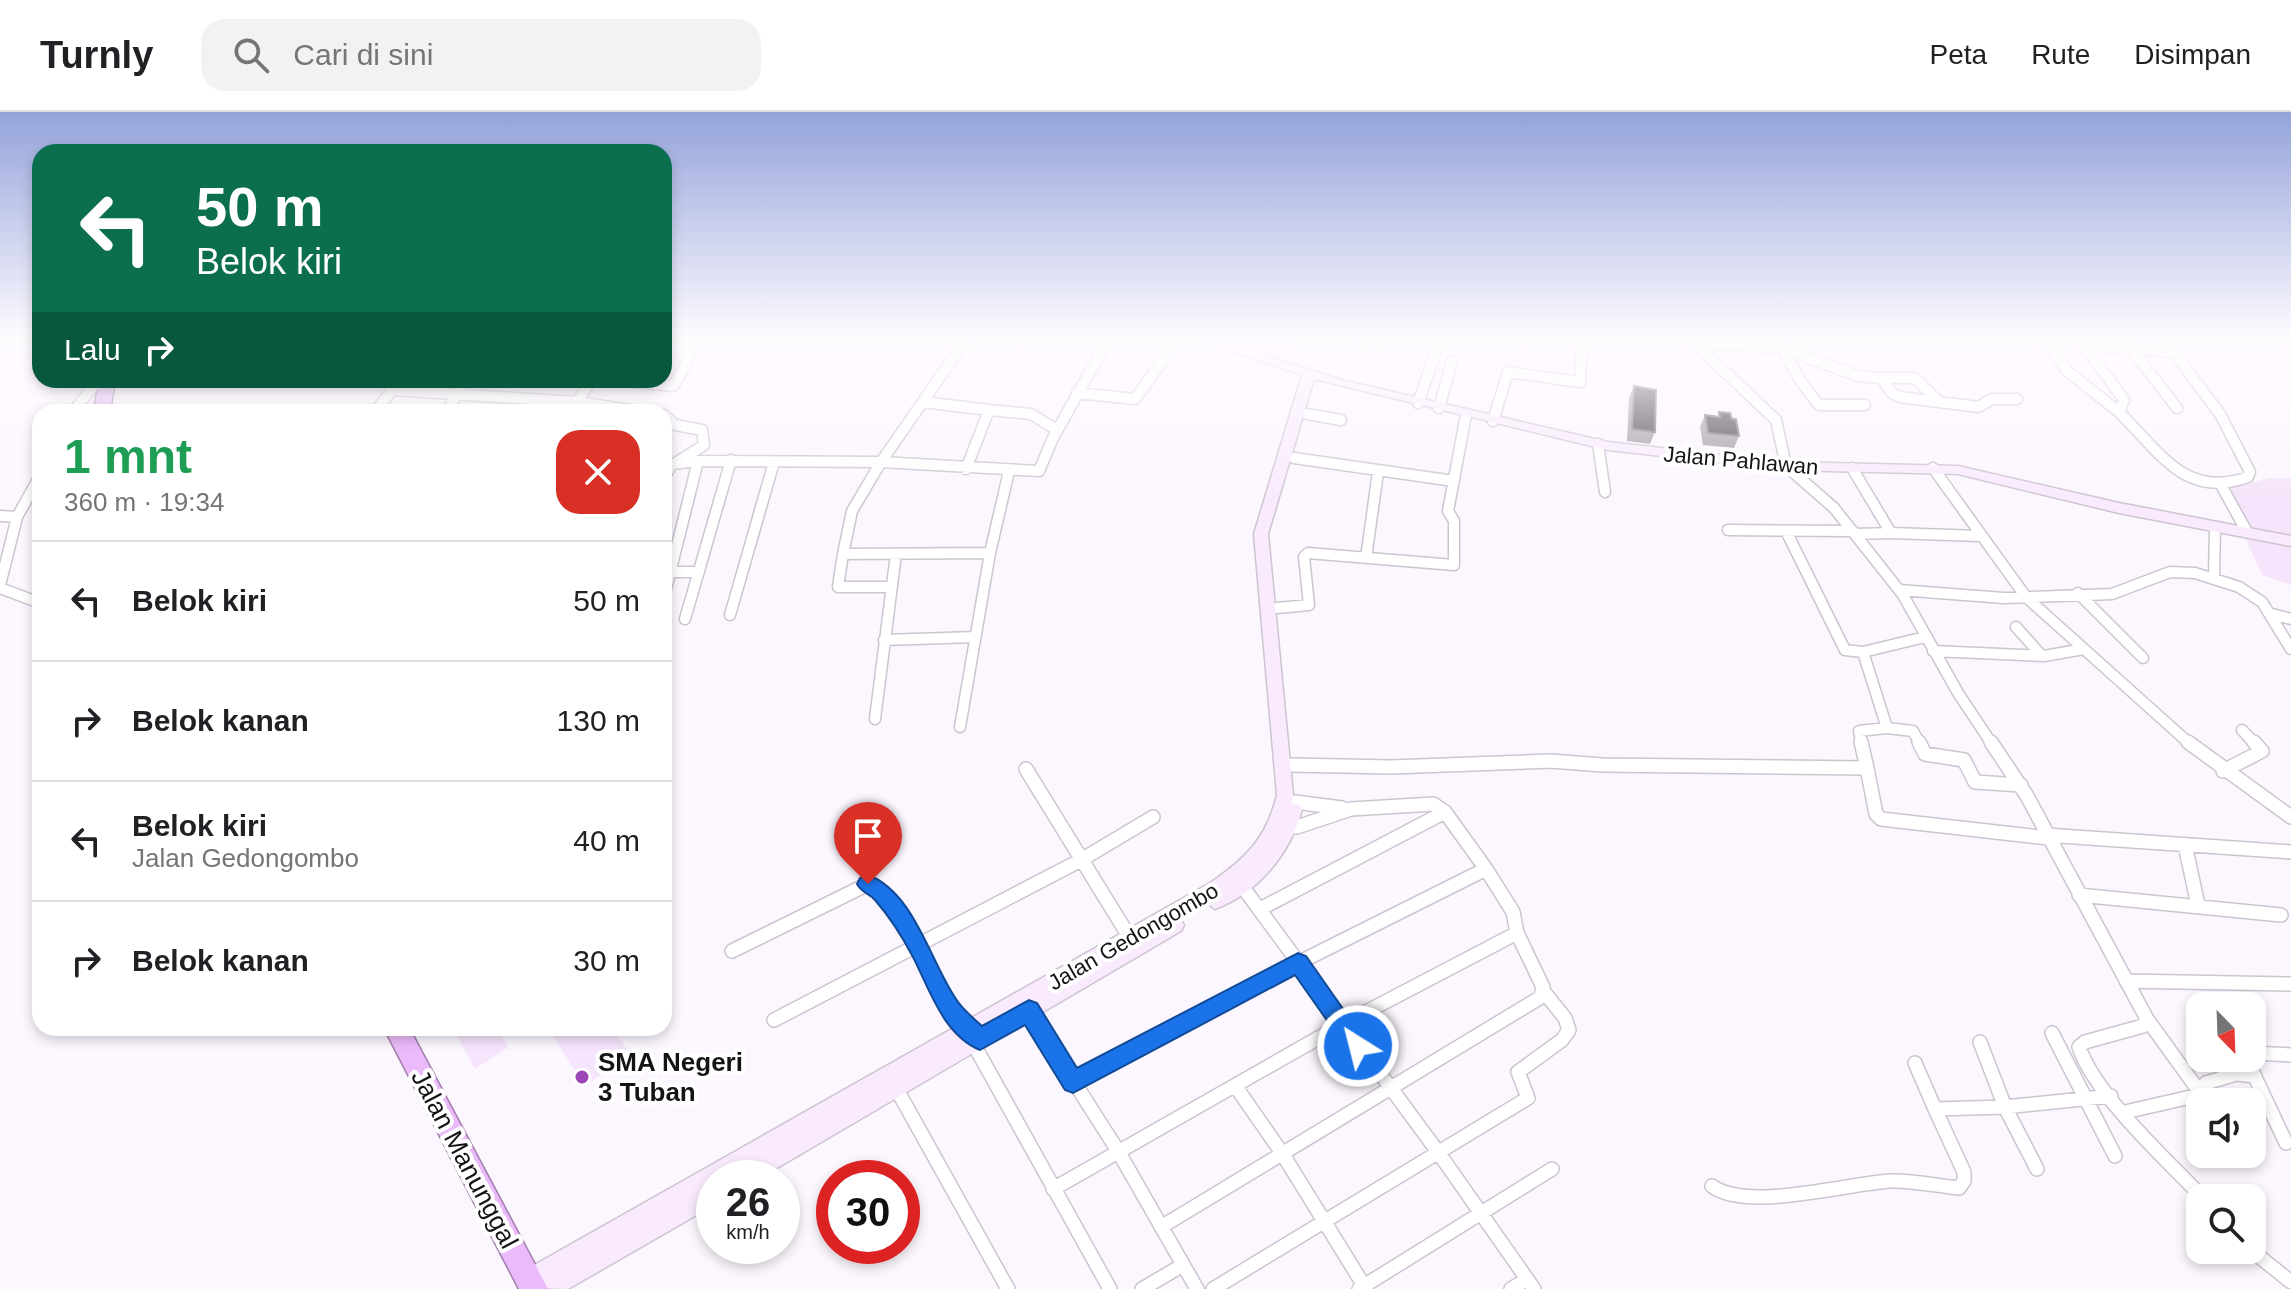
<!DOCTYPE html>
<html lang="id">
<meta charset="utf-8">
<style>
:root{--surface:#fff;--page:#f2f2f2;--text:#202124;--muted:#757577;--line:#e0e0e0}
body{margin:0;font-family:Arial,sans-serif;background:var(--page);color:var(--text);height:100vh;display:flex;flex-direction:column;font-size:30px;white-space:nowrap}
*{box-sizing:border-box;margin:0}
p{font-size:26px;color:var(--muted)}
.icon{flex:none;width:44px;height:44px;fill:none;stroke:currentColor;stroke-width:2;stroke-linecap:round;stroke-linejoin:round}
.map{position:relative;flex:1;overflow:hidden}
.drawer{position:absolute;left:32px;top:292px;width:640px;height:632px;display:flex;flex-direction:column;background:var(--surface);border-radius:24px;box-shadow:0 4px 12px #0003}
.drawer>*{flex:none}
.hud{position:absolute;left:32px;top:32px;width:640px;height:244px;border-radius:24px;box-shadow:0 4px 12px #0003;background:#0b6e4f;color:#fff;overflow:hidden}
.needle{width:52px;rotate:157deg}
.controls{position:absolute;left:2186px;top:880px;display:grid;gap:16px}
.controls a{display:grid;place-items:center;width:80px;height:80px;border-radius:16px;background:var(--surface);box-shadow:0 4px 12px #0003;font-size:40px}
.speed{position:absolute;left:696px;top:1048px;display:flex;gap:16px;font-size:40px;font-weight:700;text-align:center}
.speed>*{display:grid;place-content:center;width:104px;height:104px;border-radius:50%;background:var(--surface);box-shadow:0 4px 12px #0003;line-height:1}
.speed small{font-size:20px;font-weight:400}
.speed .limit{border:12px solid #d22;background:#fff;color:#111}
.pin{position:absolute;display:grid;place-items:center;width:68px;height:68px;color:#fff;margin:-82px -34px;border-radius:50% 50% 50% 0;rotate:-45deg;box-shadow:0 0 8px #0007}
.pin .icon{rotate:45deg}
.me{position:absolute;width:88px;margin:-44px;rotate:324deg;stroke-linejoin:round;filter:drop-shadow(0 0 6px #0008)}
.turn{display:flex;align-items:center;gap:28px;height:168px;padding:0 32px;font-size:36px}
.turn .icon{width:104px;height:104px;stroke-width:2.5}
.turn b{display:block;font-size:56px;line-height:68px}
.then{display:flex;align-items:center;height:76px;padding:0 32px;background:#0003;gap:16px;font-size:30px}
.round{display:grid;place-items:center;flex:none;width:84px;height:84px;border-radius:24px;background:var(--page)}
.headline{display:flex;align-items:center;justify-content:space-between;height:136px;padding:0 32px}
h1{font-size:48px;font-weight:700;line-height:60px;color:#1e9e55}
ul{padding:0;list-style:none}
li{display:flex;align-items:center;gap:24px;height:120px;padding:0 32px;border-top:2px solid var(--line)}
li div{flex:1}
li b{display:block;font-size:30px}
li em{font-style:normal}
header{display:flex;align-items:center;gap:48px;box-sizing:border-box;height:112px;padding:0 40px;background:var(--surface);border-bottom:2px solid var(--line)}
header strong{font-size:38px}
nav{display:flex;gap:44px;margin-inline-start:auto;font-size:28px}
.search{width:560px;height:72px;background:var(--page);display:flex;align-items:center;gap:20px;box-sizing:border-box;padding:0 28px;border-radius:24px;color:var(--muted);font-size:30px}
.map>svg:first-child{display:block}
</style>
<header>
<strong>Turnly</strong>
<div class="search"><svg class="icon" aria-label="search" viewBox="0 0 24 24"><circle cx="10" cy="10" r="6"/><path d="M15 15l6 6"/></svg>Cari di sini</div>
<nav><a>Peta</a><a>Rute</a><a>Disimpan</a></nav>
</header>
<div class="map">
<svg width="2291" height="1177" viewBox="0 0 2291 1177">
<rect width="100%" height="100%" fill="#fcf6fe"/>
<!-- green -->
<path fill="#f5e4fb" d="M 1227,226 L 1295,226 L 1284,248 L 1226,231 Z
M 2271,366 L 2291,366 L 2291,424 L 2251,417 L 2226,377 Z
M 2245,425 L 2291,434 L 2291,473 L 2262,463 Z
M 453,916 L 497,916 L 508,935 L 475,957 Z
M 548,916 L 612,916 L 630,942 L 585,974 Z"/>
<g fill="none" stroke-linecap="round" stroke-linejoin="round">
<defs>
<path id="street-far1" d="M 967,226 L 881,350 L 852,399 L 843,442 L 990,441
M 1360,226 L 1378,230
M 1689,226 L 1776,308 L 1786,354 L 1834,396 L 1903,483 L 1958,581 L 1992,632
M 1777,226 L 1782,236 L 1858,264 L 1881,266 L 1892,281 L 1900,285 L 1978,295 L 1992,287 L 2017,287
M 2045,226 L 2067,259 L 2119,300
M 2079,226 L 2124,288 L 2119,300 C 2159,339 2185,388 2248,365 L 2250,360 L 2220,302 L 2163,226
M 2123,226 L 2177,296
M 1694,231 L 1782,236 L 1801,270 L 1819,293 L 1865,293
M 2085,233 L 2174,240
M 1881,266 L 1915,266 L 1939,290
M 592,268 L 577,290 L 644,300
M 611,268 L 673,274 L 687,251 L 692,226
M 1077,281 L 1135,287 L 1179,226
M 923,290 L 989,298 L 966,357
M 1418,291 L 1440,228
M 1439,296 L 1452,249
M 989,298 L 1031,302 L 1057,318
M 73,300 L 98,268
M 375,300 L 392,278 L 577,290
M 394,300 L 447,300
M 447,300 L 464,268
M 1307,302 L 1341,308
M 664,303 L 675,313 L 702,318 L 704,333 L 671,354 L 664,366
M 1493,309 L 1508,260 L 1580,270 L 1582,226
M 1598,332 L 1605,380
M 1294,346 L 1454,369
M 664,353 L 698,349 L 881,350 L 1039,359 L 1053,326 L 1109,226
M 1852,356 L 1891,421 L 1980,424
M 1933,356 L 2026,485 L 2190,632
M 664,366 L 664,383
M 2221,373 L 2247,420
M 0,404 L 17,405
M 1728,418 L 1853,419
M 1787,421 L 1845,538 L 1863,540 L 1925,525
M 1855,422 L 1891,421
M 843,442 L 838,475 L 890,475
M 1366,446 L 1378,360
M 671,460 L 699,460
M 2214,465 L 2215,415
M 0,473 L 17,405 L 40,364
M 0,476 L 40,491
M 1899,478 L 2004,486 L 2112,482 L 2170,460 L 2195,461 L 2239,475 L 2262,490 L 2291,537
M 2078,481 L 2143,546
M 664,485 L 698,349
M 1277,496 L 1309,493 L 1304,445 L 1308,441 L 1454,453 L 1454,409 L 1448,399 L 1466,303
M 2272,502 L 2291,507
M 730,503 L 774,350
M 685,507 L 731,348
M 2016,515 L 2042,544
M 884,528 L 975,525
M 1933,539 L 2044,544 L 2084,537
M 1863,540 L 1887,616 L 1913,619 L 1920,632
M 875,607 L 896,442
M 960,615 L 990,441 L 1009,359
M 2242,618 L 2255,632
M 1862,632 L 1859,619 L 1887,616"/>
<path id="street" d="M 1919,630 L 1925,642 L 1964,648 L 1975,670 L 2021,673
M 1991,630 L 2027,684 L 2147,907 L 2143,914 L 2085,930 L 2079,935 C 2095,983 2167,1048 2203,1086
M 2188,630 L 2291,705
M 1291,653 L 1391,655 L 1550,649 L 1603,653 L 1867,656 L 1861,630
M 1867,656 L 1876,702 L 1881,707 L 2048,726
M 1026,657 L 1130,826
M 2223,659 L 2262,639 L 2254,630
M 1295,690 L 1342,696
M 1282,715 L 1297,715 L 1351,697 L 1433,692 L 1445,700 L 1486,757
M 2046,723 L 2291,740
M 2185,733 L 2198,793
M 1242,774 L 1438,1040 L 1534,1177
M 2079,783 L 2281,803
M 1260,797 L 1445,700
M 732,839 L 868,772 L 874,773 L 918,834 L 948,896 L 974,920
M 2126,869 L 2291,872
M 1029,899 L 1118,1039 L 1197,1177
M 2147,907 L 2199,979
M 774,908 L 1081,748 L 1153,705
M 2052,921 L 2115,1044
M 1980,930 L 2005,995 L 2037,1057
M 973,931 L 1110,1177
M 2252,941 L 2291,943
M 2246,946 L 2286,1031
M 1915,951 L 1935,997
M 1073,970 L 1298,851 L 1486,757 L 1513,800 L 1517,821 L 1543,875 L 1541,885 L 1161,1115
M 1236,975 L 1282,1041 L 1366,1177
M 896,976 L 1008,1177
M 2125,1000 L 2195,984 L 2206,971 L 2236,962 L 2255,964
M 1712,1074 C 1747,1100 1845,1072 1890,1069 C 1912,1068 1937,1074 1959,1076 L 1964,1069 L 1964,1060 L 1935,997 L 2005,995 L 2111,984
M 1053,1077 L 1343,912 L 1517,821
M 2251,1138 L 2291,1170
M 1142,1177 L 1183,1153
M 1213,1177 L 1528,986 L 1518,960 L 1562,928 L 1569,918 L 1565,906 L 1544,880
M 1359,1177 L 1552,1057
M 1511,1177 L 1527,1167"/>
<path id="secondary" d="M 1193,226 L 1211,226 L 1342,268 L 1608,330 L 1786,350 L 1958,354 L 2119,391 L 2291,424 L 2291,434 L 2119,401 L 1958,362 L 1786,358 L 1608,338 L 1314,267 L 1268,422 L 1293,683 L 1292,691 L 1299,693 L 1302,698 C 1290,742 1258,781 1215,797 L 1207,791 L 1180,807 L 1184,813 L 1181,819 L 760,1066 L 714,1066 L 714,1093 L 568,1177 L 522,1176 L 519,1168 L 522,1160 L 1210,771 C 1246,746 1266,727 1277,683 L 1254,422 L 1302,263 Z"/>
<path id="highway" d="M 99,268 L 115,268 L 110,300 L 94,300 Z
M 384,916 L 409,916 L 548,1177 L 519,1177 Z"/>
</defs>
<!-- street-far1 casing -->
<use href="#street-far1" stroke="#cdc4d0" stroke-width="13"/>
<!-- street casing -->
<use href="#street" stroke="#cdc4d0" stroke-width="16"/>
<!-- secondary casing -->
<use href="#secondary" stroke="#cdc4d0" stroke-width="3"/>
<!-- highway casing -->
<use href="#highway" stroke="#a080ab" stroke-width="3"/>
<!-- street-far1 -->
<use href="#street-far1" stroke="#fff" stroke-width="10"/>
<!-- street -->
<use href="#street" stroke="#fff" stroke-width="13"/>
<!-- secondary -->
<use href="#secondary" fill="#f9eafe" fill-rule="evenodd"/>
<!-- highway -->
<use href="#highway" fill="#ebbafa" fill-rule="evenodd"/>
</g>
<!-- wall -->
<path fill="#a29ba4" d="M 1634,274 L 1655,320 L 1650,332 L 1627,329 L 1629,286 Z
M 1719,300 L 1732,307 L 1739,324 L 1734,336 L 1703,333 L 1700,315 L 1705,303 L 1717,305 Z"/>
<!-- building -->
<path fill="#48404a" stroke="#7e7780" stroke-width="2" d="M 1634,274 L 1656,278 L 1655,320 L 1632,317 Z
M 1719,300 L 1730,301 L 1732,307 L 1736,307 L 1739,324 L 1708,321 L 1705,303 L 1720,305 Z"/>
<!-- sky -->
<linearGradient id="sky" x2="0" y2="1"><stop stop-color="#94a3da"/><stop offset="0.58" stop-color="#fefbff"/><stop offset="1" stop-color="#fefbff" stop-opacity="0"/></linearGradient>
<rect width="2291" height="391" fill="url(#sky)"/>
<!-- route -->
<path fill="#1a73e8" stroke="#114b97" stroke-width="2" d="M 868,763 C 914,780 930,849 956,887 C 962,897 973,906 982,914 L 1029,888 L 1037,891 L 1077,956 L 1298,841 L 1306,844 L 1369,934 L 1366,941 L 1358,944 L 1350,941 L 1295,863 L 1073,981 L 1065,978 L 1025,913 L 980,938 C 943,923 929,876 913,845 C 903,826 889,804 875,788 C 869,781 862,781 857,772 L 860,766 Z"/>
<!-- markers -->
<circle fill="#9b46b4" stroke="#fff" stroke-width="3" cx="582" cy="965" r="8"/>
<g text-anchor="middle" stroke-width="8" stroke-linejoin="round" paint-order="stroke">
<!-- street labels -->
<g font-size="22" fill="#161317" stroke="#fff">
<text transform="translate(1741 348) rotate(5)" y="8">Jalan Pahlawan</text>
<text transform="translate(1133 824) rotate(-30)" y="8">Jalan Gedongombo</text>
</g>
<!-- near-poi labels -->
<g font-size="26" font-weight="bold" fill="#161317" stroke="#fff" text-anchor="start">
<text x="598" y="959">SMA Negeri<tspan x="598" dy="30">3 Tuban</tspan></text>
</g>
<!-- near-street labels -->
<g font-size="26" fill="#161317" stroke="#fff">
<text transform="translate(465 1047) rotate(62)" y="9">Jalan Manunggal</text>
</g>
</g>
</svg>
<div class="controls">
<a><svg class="needle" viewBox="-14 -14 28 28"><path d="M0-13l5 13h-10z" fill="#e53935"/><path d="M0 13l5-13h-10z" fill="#757577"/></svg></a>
<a><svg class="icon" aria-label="sound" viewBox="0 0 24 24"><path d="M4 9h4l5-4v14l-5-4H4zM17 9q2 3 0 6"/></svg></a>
<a><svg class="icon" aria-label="search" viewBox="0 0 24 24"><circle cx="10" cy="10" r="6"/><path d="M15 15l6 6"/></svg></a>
</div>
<div class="speed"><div>26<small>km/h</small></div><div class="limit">30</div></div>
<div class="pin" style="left:868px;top:772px;background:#d93025"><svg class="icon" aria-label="arrive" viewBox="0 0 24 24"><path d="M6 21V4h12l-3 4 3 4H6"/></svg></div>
<svg class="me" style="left:1358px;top:934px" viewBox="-20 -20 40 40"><circle r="17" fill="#1a73e8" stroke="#fff" stroke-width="3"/><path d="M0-11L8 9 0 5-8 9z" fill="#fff"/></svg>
<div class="hud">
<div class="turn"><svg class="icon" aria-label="left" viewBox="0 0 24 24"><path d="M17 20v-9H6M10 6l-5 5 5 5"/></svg><div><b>50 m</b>Belok kiri</div></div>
<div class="then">Lalu<svg class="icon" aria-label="right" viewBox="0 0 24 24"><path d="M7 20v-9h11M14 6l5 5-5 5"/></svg></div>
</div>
<section class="drawer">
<div class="headline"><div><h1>1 mnt</h1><p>360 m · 19:34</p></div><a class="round" style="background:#d93025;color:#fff"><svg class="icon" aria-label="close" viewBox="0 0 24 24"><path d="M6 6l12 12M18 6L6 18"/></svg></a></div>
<ul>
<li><svg class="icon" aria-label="left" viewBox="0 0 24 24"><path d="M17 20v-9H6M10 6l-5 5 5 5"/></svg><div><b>Belok kiri</b></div><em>50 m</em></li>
<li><svg class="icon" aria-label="right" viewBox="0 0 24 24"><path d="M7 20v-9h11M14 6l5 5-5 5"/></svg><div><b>Belok kanan</b></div><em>130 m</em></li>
<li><svg class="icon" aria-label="left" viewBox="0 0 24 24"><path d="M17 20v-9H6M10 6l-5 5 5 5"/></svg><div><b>Belok kiri</b><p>Jalan Gedongombo</p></div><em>40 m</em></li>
<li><svg class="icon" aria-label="right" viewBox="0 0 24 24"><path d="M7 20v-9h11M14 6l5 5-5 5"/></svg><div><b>Belok kanan</b></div><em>30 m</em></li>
</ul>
</section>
</div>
